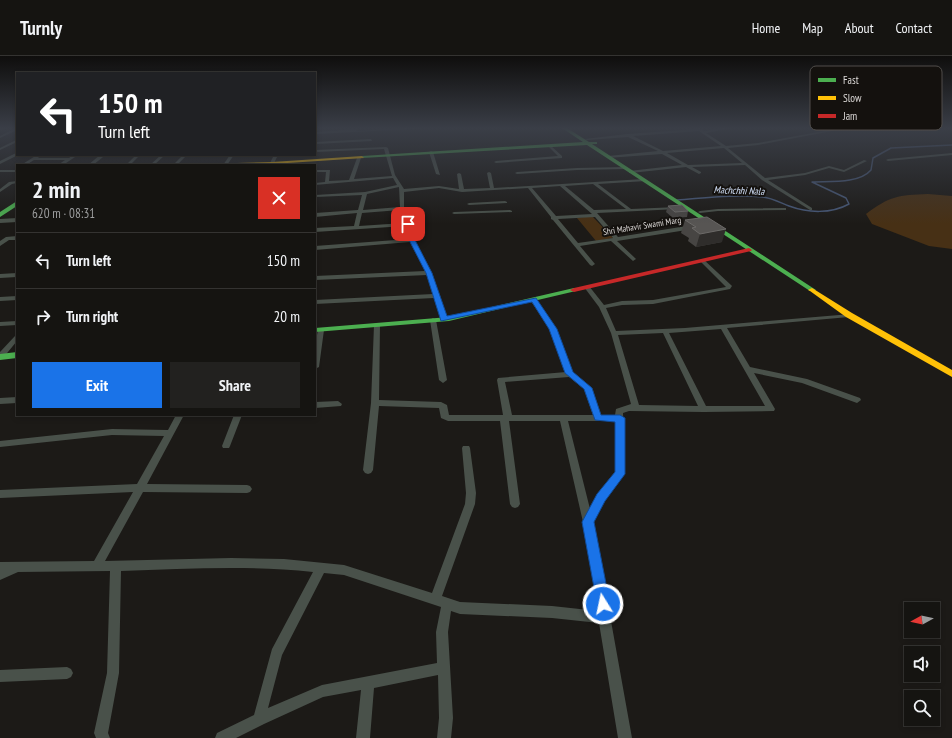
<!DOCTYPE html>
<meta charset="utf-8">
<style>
:root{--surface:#151411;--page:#22211f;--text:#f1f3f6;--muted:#9d9e9f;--line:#343331;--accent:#1a73e8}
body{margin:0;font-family:"PT Sans Narrow",sans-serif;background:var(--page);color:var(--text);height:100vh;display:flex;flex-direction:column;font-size:15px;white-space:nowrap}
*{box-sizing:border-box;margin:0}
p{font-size:13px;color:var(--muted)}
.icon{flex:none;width:22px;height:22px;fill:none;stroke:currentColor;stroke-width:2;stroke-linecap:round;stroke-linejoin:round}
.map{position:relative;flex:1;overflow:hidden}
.sheet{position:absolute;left:16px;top:108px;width:300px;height:252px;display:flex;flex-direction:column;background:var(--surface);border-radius:0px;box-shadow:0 2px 6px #0003,0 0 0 1px var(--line)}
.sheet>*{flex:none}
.guide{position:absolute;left:16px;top:16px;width:300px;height:84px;border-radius:0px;box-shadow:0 2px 6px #0003,0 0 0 1px var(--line);background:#202124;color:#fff;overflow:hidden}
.needle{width:26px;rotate:262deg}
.controls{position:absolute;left:904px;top:546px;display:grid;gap:8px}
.controls a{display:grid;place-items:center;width:36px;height:36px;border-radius:0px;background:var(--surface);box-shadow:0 2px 6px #0003,0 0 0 1px var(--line);font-size:20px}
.pin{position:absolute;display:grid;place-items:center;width:34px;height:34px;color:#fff;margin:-17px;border-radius:8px;box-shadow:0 2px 6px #0006}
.me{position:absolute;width:44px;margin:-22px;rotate:350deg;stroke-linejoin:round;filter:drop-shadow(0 0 3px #0008)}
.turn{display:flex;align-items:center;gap:14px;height:84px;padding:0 16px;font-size:18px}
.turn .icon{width:52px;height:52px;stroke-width:2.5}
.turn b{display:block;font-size:28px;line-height:34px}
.round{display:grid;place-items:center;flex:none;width:42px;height:42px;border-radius:0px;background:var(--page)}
.head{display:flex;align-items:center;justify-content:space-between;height:68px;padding:0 16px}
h1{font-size:24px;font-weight:800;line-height:30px}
.action{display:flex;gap:8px;margin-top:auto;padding:8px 16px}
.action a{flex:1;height:46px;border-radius:0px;background:var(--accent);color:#fff;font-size:16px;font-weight:800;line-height:46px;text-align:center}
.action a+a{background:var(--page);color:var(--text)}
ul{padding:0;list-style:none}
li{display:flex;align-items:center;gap:12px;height:56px;padding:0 16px;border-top:1px solid var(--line)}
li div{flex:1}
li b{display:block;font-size:15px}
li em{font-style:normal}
header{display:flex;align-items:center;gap:24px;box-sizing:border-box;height:56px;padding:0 20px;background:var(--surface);border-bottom:1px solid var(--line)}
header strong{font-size:19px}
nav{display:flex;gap:22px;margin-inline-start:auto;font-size:14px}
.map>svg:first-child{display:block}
</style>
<header>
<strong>Turnly</strong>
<nav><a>Home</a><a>Map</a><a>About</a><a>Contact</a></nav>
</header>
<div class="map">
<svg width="952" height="682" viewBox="0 0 952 682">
<rect width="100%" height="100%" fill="#1c1a17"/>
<!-- green -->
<path fill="#473015" d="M 928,138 L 952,140 L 952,193 L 929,190 L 872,168 L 866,158 C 890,140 898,139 928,138 Z
M 592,160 L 613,182 L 596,185 L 577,162 Z"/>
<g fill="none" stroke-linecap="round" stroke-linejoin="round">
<!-- stream -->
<path stroke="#475877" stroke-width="1.5" d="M 677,144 C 705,142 735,138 763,141 C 772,142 781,147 789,150 C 808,157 831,158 849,148 L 846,142 L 812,126 C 829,125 859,128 871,114 L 873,102 L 891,92 L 952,89"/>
<!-- street -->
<path fill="#49514a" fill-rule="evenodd" d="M 0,72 L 8,72 L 0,74 Z
M 16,72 L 17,72 L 17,74 L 0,82 L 0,80 Z
M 404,72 L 432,72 L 315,78 L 315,76 L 356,73 L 357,75 Z
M 695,72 L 700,72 L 704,75 L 721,72 L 732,72 L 706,77 L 726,90 L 758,87 L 829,74 L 827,72 L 831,72 L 833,74 L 848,72 L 758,89 L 728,92 L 765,122 L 805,117 L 829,110 L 844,114 L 864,104 L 867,105 L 844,116 L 829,112 L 805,119 L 768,124 L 812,152 L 812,154 L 810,154 L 762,124 L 745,109 L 692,111 L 701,116 L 701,117 L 699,118 L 686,111 L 631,117 L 629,117 L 629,115 L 682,109 L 662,98 L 607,102 L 608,100 L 658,95 L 628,81 L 587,84 L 585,83 L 627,78 L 696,73 ZM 699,75 L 721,90 L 663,95 L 633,80 ZM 724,92 L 742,107 L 688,109 L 667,97 Z
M 371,83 L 372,85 L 315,88 L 315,86 Z
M 16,84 L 17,84 L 17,86 L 0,94 L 0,92 Z
M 550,89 L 562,100 L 562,102 L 496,107 L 494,106 L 496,105 L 558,100 L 548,90 Z
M 386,91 L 388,92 L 395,119 L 404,133 L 439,130 L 459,133 L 457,118 L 459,117 L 461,118 L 464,133 L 490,132 L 487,117 L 489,116 L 491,117 L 494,132 L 644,123 L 646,124 L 646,125 L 598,128 L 631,153 L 678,151 L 680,152 L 678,153 L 597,157 L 618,181 L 693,169 L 696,171 L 693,173 L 617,185 L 635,202 L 636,203 L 633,205 L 611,185 L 580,190 L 595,208 L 592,210 L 590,209 L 553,164 L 551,163 L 551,161 L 528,132 L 462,136 L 439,132 L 404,136 L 404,152 L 415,184 L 432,217 L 447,263 L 446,264 L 444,265 L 441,263 L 434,242 L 315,248 L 315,244 L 433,238 L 427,219 L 315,224 L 315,220 L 425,215 L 410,186 L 315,194 L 315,190 L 409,183 L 405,170 L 315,176 L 315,172 L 354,170 L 357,157 L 315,161 L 315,157 L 358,154 L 362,139 L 315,141 L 315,139 L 365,136 L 397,129 L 393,122 L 315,129 L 315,127 L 325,126 L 326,116 L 315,116 L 315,114 L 330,114 L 329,125 L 349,124 L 357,102 L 359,101 L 361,102 L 354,123 L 392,120 L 384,93 L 315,96 L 315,94 ZM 593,128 L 626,153 L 594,154 L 565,130 ZM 560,130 L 592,158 L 556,160 L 532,132 ZM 399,131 L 400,151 L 363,154 L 367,138 ZM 400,154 L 404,167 L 359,170 L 362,157 ZM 595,161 L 613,182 L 578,187 L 558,163 Z
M 431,95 L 433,96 L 440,119 L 436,118 L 429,96 Z
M 16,97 L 17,97 L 17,99 L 18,99 L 0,108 L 0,105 Z
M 952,97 L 952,99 L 888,105 L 886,104 L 888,103 Z
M 37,99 L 40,100 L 38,102 L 69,102 L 73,99 L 78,99 L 63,109 L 58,109 L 65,104 L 34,104 L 26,109 L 21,109 Z
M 100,99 L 122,99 L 103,101 L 93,109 L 88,109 Z
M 136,99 L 140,99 L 130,109 L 126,109 Z
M 161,99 L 165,99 L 154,109 L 150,109 Z
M 183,99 L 187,99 L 177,109 L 173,109 Z
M 230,99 L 234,99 L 227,109 L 223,109 Z
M 274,99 L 278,99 L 273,109 L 269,109 Z
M 625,111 L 627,111 L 627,113 L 577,114 L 517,118 L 515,117 L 517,116 L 577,112 Z
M 0,114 L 17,114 L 17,116 L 0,116 Z
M 17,125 L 17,127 L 12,128 L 0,136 L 0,133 L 9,126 Z
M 505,145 L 507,146 L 507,147 L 469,149 L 467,148 L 469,147 Z
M 784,152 L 786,152 L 786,154 L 718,155 L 700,157 L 698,156 L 700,155 L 718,153 Z
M 510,154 L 512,155 L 512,156 L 454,158 L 452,157 L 454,156 Z
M 17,162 L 17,166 L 0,167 L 0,163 Z
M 17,180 L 17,184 L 9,184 L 0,190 L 0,185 L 6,181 Z
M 703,203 L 731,229 L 732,230 L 730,233 L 653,248 L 622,249 L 606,252 L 616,275 L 685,272 L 851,258 L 852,259 L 849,261 L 727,272 L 750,311 L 807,323 L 860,342 L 861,344 L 857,347 L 802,327 L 754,317 L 775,353 L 774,355 L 704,356 L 629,355 L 623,357 L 625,417 L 604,444 L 593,466 L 609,558 L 612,562 L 611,565 L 632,682 L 618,682 L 599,567 L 552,562 L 460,558 L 451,555 L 448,576 L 453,662 L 451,682 L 437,682 L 439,662 L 438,619 L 374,632 L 370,682 L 356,682 L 361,634 L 323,641 L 264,668 L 236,682 L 215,682 L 217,677 L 254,659 L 272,593 L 313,516 C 249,509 185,513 121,515 L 119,617 L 108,677 L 110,682 L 96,682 L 94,677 L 107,617 L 110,515 L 18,516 L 0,524 L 0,506 L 94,505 L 133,436 L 0,442 L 0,434 L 137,428 L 164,380 L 112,379 L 0,391 L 0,385 L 112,373 L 168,374 L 176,359 L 184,359 L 147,428 L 247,429 L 250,430 L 252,433 L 250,436 L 247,437 L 143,436 L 105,505 L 231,502 L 284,503 L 344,509 L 432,537 L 465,448 L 466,437 L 462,392 L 463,390 L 469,390 L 470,392 L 476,437 L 475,448 L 442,540 L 460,546 L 552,550 L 598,555 L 583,466 L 560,365 L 509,365 L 520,448 L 518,451 L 515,452 L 512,451 L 510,448 L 500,365 L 448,365 L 441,362 L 439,352 L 379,350 L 373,414 L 371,417 L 368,418 L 365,417 L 363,414 L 371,347 L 374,269 L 377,267 L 380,269 L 379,344 L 441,346 L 447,349 L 449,359 L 503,359 L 497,324 L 498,322 L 566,316 L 550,273 L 530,244 L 531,243 L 535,243 L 556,273 L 573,316 L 592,332 L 601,359 L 615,359 L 616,353 L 631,348 L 611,277 L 599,251 L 584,231 L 585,230 L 589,230 L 604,249 L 622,245 L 653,244 L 726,231 L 700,205 ZM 721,273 L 765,350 L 706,350 L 669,277 ZM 663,277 L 698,350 L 639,349 L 618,279 ZM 569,321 L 584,333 L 593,359 L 512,359 L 505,326 ZM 568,365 L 615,365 L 615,416 L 598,438 L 590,453 ZM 324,517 L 344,519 L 441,551 L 436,576 L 437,607 L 322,629 L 268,652 L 282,599 Z
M 17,217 L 17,221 L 0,222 L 0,218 Z
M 17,240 L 17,244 L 0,245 L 0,241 Z
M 433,262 L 436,264 L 447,324 L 443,327 L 439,324 L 430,264 Z
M 17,265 L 17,269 L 0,270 L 0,266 Z
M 321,272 L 324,274 L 319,311 L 315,313 L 315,289 L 318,274 Z
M 17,279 L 17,285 L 3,302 L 0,302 L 0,296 L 15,280 Z
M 17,341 L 17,347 L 0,348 L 0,342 Z
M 338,345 L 342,348 L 341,350 L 315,352 L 315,346 Z
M 234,359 L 242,359 L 230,390 L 229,392 L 223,392 L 222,390 Z
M 67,611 L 71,613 L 73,617 L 71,621 L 67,623 L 0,626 L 0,614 Z"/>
<!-- fast -->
<path fill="#4caf50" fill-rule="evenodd" d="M 562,72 L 567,72 L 589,86 L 597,86 L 597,88 L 592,88 L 816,234 L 814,235 L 810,235 L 587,89 L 362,102 L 360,101 L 362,100 L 583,86 Z
M 17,145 L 17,150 L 0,161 L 0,156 Z
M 574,232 L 578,234 L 576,235 L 449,265 L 315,276 L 315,272 L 449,261 Z
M 17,296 L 17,302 L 0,304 L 0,298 Z"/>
<!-- slow -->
<path fill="#ffc107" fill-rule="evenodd" d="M 362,100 L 364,102 L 272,108 L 197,109 L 199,108 L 272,106 Z
M 812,232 L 852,257 L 952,314 L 952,321 L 846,261 L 810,235 L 808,234 Z"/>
<!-- jam -->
<path fill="#c62828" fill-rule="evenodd" d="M 749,192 L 752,194 L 751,195 L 574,236 L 570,234 L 574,232 Z"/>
</g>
<!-- wall -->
<path fill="#474543" d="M 668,150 L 688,155 L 687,161 L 673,162 L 666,156 Z
M 685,164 L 722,186 L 696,191 L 688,185 L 689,182 L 681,177 Z"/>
<!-- shaded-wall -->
<path fill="#2f2d2b" d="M 726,173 L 722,186 L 696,191 L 700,178 Z"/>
<!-- building -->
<path fill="#575553" stroke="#6c6a68" d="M 682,149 L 688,155 L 675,156 L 668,150 Z
M 707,161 L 726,173 L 700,178 L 692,172 L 696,171 L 685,164 Z"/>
<!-- sky -->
<linearGradient id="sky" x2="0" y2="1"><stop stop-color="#0f0e0d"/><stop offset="0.43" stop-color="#3a3e47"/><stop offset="1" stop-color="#3a3e47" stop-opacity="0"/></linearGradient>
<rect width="952" height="168" fill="url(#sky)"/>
<!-- route -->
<path fill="#1a73e8" stroke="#114b97" d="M 408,166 L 411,168 L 415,184 L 432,217 L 447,260 L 536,242 L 557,273 L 573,316 L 592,332 L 601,359 L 620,359 L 625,362 L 625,418 L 605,445 L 594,466 L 610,548 L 608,553 L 603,555 L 599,553 L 597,548 L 582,466 L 597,438 L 615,416 L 615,366 L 595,364 L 584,333 L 565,317 L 549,273 L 532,246 L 441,265 L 426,217 L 409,184 L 405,168 Z"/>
<g text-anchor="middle" stroke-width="4" stroke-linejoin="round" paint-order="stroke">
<!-- far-street labels -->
<g font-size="9" fill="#dcd9d7" stroke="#14110e">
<text transform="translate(642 170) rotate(-9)" y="3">Shri Mahavir Swami Marg</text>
</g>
<!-- far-water labels -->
<g font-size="10" font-style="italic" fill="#d2e0f8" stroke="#14110e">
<text transform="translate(739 134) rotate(2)" y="4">Machchhi Nala</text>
</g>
</g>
<!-- legend -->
<rect x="810" y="10" width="132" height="64" rx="6" fill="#14110e" stroke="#504d4a" stroke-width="1"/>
<rect x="818" y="22" width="18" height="4" fill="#4caf50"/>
<rect x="818" y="40" width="18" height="4" fill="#ffc107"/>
<rect x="818" y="58" width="18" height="4" fill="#c62828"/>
<g font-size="11" fill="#dcd9d7">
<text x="843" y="28">Fast</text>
<text x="843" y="46">Slow</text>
<text x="843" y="64">Jam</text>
</g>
</svg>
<div class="controls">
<a><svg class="needle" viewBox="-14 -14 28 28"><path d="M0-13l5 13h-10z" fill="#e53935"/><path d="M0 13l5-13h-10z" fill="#9d9e9f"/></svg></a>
<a><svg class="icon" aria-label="sound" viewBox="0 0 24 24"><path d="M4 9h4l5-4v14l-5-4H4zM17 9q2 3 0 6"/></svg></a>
<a><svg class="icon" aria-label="search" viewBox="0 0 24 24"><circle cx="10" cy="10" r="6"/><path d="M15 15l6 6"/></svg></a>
</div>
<div class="pin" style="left:408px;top:168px;background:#d93025"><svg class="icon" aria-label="arrive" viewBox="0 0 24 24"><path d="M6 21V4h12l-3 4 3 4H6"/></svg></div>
<svg class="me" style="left:603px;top:548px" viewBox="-20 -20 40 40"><circle r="17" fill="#1a73e8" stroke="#fff" stroke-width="3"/><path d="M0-11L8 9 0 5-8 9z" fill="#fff"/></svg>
<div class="guide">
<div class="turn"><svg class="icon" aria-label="left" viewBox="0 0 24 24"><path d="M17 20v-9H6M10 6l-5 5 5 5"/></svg><div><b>150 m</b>Turn left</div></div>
</div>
<section class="sheet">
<div class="head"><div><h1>2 min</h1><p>620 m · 08:31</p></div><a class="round" style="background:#d93025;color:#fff"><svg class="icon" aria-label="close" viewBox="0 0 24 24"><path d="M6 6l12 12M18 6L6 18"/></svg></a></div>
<ul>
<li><svg class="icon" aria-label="left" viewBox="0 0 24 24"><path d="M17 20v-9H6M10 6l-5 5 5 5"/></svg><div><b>Turn left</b></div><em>150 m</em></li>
<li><svg class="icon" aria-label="right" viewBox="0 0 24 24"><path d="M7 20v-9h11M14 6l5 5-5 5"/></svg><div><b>Turn right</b></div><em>20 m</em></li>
</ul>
<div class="action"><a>Exit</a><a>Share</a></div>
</section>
</div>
